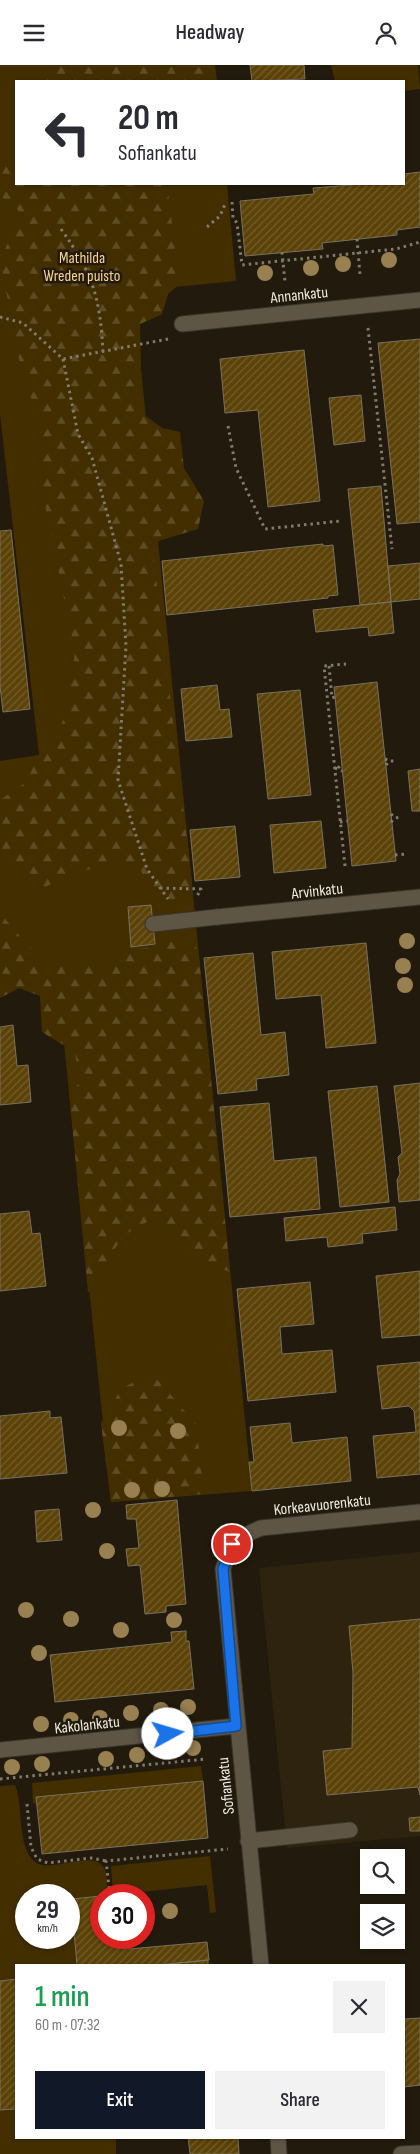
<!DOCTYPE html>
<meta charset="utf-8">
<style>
:root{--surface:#fff;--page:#f2f2f3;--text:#2b2b33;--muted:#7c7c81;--accent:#111827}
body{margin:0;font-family:"Sofia Sans Condensed",sans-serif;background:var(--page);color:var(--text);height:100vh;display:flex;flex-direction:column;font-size:19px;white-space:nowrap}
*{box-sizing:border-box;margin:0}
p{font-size:16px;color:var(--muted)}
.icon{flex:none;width:28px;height:28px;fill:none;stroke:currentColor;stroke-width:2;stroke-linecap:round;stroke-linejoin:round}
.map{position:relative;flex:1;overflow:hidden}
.sheet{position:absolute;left:15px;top:1899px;width:390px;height:175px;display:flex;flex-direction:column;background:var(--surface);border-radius:0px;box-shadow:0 1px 4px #0004}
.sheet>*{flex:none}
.guide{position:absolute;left:15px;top:15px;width:390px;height:105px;border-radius:0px;box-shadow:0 1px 4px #0004;background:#fff;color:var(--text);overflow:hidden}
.tools{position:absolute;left:360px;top:1784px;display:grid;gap:10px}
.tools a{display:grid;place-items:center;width:45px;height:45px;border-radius:0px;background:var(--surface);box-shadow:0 1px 4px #0004;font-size:25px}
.speed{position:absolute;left:15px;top:1819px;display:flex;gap:10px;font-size:25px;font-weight:700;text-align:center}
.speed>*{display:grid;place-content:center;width:65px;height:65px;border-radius:50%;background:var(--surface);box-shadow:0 1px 4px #0004;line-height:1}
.speed small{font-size:12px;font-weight:400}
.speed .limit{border:8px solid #d22;background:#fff;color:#111}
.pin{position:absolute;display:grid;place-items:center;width:42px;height:42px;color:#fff;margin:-21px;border:2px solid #fff;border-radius:50%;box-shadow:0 1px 5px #0007}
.me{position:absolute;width:55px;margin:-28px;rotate:84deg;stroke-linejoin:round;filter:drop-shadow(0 0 4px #0008)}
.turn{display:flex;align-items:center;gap:18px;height:105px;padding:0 20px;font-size:22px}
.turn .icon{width:65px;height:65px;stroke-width:2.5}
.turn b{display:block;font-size:35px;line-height:42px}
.round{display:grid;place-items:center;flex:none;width:52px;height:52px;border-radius:0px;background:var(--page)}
.summary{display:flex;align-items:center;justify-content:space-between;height:85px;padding:0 20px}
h1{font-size:30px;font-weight:600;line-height:38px;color:#1e9e55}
.cta{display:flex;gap:10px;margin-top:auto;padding:10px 20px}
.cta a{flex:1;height:58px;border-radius:0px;background:var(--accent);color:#fff;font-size:20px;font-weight:600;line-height:58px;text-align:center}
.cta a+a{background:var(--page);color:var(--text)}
header{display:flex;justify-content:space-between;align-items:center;height:65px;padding:0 20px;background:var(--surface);font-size:22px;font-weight:600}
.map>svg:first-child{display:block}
</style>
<header><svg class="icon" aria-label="menu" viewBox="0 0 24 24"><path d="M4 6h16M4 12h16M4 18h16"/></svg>Headway<svg class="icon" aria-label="person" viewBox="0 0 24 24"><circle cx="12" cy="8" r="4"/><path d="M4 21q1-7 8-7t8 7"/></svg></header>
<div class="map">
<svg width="420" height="2089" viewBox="0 0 420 2089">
<defs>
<pattern id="forest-firs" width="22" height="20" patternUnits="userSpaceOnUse" patternTransform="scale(1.25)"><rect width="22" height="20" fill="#432e00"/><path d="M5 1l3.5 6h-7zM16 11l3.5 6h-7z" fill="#5e4c25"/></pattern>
<pattern id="building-hatch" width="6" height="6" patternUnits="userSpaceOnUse" patternTransform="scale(1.25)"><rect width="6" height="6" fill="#5b4207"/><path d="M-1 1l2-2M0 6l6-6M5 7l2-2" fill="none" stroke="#735d2b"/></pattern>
</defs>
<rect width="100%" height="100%" fill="#221b0d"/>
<!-- built -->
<path fill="#2e230e" d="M 420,1487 L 420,1771 L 287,1783 L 259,1503 Z"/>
<!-- green -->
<path fill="#432e00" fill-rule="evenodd" d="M 0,0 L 215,0 L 217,16 L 16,16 L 16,119 L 227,119 L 236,216 L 176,222 L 168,229 L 162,249 L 140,259 L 141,303 L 252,1426 L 111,1437 L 57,910 L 0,915 L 0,696 L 39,690 L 0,349 Z
M 331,0 L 418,0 L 420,24 L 404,26 L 404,16 L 335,16 Z
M 201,1701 L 203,1716 L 36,1732 L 36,1738 L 33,1739 L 32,1718 Z
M 15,1720 C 24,1741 16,1781 35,1797 C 49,1809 93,1783 104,1803 C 108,1810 107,1822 107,1830 L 71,1834 L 77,1900 L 16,1900 L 16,1914 L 0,1916 L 0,1721 ZM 26,1830 L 69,1830 L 69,1872 L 26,1872 Z
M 210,1791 L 216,1847 L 210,1848 L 207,1820 L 113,1830 L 111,1801 Z
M 16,2044 L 16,2072 L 116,2073 L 116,2089 L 0,2089 L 0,2045 Z"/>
<!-- forest -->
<path fill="url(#forest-firs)" d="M 45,0 L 206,0 L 206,16 L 41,16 L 46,4 Z
M 16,88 L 16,119 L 167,119 L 179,214 L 176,222 L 168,229 L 162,249 L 140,259 L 139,346 L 162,363 L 180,367 L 184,403 L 204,436 L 198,464 L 152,478 L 192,817 L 187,838 L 162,841 L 149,831 L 139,799 L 109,798 L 66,812 L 39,825 L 0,792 L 0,735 L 25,718 L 39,691 L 58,668 L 67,645 L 75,587 L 39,411 L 42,366 L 20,299 L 0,194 L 21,152 L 14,137 L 0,132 L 0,94 Z
M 0,848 L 43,898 L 113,898 L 129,885 L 165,881 L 172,876 L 194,874 L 199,893 L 230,1207 L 185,1189 L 159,1150 L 124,1170 L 103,1202 L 95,1226 L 88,1227 L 69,1027 L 79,1019 L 75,987 L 42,967 L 40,931 L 19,923 L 0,933 Z
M 151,1307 L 196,1359 L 204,1429 L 111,1437 L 101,1359 L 121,1324 Z"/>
<!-- building -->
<path fill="url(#building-hatch)" stroke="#797060" d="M 250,0 L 304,0 L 305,14 L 252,16 Z
M 420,107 L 420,162 L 397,165 L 397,170 L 322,178 L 323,184 L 245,191 L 240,136 L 314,129 L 313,123 L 362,119 L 404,119 L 404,109 Z
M 420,274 L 420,457 L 397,459 L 378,278 Z
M 304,285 L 320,436 L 268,442 L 258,345 L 225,348 L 220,294 Z
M 361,330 L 365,376 L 334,380 L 329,333 Z
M 381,421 L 391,537 L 360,540 L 348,424 Z
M 11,465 L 30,644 L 3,647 L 0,621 L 0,466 Z
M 323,479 L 323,481 L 333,480 L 338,530 L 328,531 L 328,533 L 167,550 L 162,496 Z
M 420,498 L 420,534 L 391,537 L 388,501 Z
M 391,537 L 394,568 L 369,571 L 368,562 L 316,567 L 313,545 Z
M 377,617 L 396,796 L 352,801 L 334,622 Z
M 217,620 L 220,645 L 229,644 L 232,672 L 186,676 L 181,624 Z
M 300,625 L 311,730 L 268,734 L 257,629 Z
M 420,704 L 420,746 L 412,746 L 408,706 Z
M 321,756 L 326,803 L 274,808 L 270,760 Z
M 235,761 L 240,812 L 195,816 L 190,765 Z
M 151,840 L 155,879 L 131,882 L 128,842 Z
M 366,878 L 376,978 L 326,983 L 321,930 L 276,934 L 272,887 Z
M 253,888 L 261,970 L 285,967 L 289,1010 L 256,1014 L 257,1025 L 218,1029 L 204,893 Z
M 13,960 L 17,1001 L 28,1000 L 31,1037 L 0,1040 L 0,962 Z
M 420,1018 L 420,1135 L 399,1137 L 397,1115 L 400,1109 L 398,1092 L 402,1088 L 394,1021 Z
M 377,1021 L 389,1137 L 340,1142 L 328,1026 Z
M 269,1038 L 274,1096 L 316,1092 L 320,1144 L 230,1152 L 220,1042 Z
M 395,1142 L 397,1165 L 362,1169 L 363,1178 L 328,1182 L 327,1172 L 286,1176 L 284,1153 Z
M 29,1146 L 32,1169 L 40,1168 L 46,1221 L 0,1226 L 0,1149 Z
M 420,1206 L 420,1270 L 382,1273 L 376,1211 Z
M 310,1217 L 314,1259 L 280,1262 L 282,1289 L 332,1285 L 336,1327 L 248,1336 L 237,1224 Z
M 420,1297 L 420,1409 L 377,1413 L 373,1371 L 416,1367 L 414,1346 L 409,1341 L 382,1344 L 377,1301 Z
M 50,1346 L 50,1353 L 61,1352 L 67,1408 L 0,1414 L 0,1351 Z
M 290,1358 L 292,1378 L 347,1372 L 351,1416 L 252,1426 L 249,1397 L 254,1397 L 250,1362 Z
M 177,1435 L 186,1539 L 166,1541 L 166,1547 L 145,1549 L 140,1500 L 128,1501 L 126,1484 L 139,1483 L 136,1454 L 127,1454 L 126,1440 Z
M 59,1444 L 62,1475 L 37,1477 L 35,1446 Z
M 420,1554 L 420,1730 L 418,1722 L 327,1730 L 323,1686 L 352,1683 L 353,1608 L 349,1561 Z
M 186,1566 L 186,1576 L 189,1576 L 194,1624 L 55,1637 L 50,1590 L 172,1577 L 171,1567 Z
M 203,1716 L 208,1773 L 42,1789 L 36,1732 Z
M 420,1752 L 420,1766 L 410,1766 L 409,1753 Z
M 101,1831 L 101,1872 L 128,1872 L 129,1884 L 207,1877 L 209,1895 L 159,1900 L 77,1900 L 71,1834 Z
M 208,1895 L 208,1900 L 159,1900 Z
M 16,1914 L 16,2044 L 0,2045 L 0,1916 Z
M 420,1953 L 420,2020 L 404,2022 L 404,1954 Z
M 188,2072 L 238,2072 L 239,2089 L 190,2089 Z"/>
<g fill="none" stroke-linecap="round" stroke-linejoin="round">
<defs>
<path id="lane" d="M 153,859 L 217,852
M 248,1776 L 350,1765"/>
<path id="street" d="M 182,259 L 420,235
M 217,852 L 420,832
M 0,1685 L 236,1661
M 261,1900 L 223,1504 C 231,1478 236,1473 261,1463 L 420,1447
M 278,2072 L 279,2089
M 401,2089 L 420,2088"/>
</defs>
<!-- lane casing -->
<use href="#lane" stroke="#39342d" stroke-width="17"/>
<!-- street casing -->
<use href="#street" stroke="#39342d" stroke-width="17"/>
<!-- path -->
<path stroke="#817b6f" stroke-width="3" stroke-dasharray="2.5 4" stroke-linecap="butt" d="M 232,137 L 233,153 L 237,158 L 242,200 L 396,184 L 420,177
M 207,162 L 220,151 L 226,137
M 61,164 C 93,209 100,232 103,287
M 357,174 L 360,210
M 282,187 L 285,217
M 0,252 L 23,258 L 63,294 L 168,274
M 368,263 L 392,484
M 63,294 L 78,369 L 92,393 L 121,499 L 126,581 L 118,715 L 147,804 L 168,834
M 228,361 L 236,403 L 265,464 L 340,456
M 329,601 L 332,633 L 335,632
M 385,694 L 390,696
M 386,700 L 390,696 L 396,696
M 335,703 L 342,706
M 338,703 L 342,699
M 391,749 L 395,753
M 340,757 L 348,756
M 391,757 L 395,753 L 402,752
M 395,790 L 406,789
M 345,801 L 324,601 L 346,599
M 160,823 L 201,824 L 197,831
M 0,1714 L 206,1694
M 27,1739 L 31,1782 L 37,1794 L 48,1798 L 91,1793 L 106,1796
M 110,1830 L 106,1796 L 228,1784"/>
<!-- lane -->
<use href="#lane" stroke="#5e5545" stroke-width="15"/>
<!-- street -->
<use href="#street" stroke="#5e5545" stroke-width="15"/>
</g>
<!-- trees -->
<g fill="#988051">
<circle cx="389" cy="195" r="8"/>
<circle cx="343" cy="199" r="8"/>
<circle cx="311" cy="203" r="8"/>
<circle cx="265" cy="208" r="8"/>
<circle cx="407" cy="876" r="8"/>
<circle cx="403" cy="901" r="8"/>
<circle cx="405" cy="920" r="8"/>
<circle cx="119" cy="1363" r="8"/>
<circle cx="178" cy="1366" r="8"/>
<circle cx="162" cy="1424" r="8"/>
<circle cx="132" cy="1425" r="8"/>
<circle cx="93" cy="1445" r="8"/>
<circle cx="107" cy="1486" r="8"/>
<circle cx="26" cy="1545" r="8"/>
<circle cx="71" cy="1554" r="8"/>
<circle cx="174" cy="1555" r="8"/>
<circle cx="121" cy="1565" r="8"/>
<circle cx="39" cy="1588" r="8"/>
<circle cx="188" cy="1642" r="8"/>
<circle cx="161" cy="1645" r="8"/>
<circle cx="131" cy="1648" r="8"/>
<circle cx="100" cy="1653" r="8"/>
<circle cx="71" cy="1655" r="8"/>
<circle cx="41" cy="1659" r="8"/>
<circle cx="193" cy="1683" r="8"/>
<circle cx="166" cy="1687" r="8"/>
<circle cx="137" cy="1690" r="8"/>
<circle cx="106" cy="1694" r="8"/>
<circle cx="42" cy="1699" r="8"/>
<circle cx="12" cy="1702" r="8"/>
<circle cx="170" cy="1846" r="8"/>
</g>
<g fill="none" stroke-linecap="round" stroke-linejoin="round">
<defs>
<path id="route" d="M 168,1669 L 236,1661 L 223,1504 L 232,1479"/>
</defs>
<!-- route casing -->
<use href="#route" stroke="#114b97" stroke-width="12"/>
<!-- route -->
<use href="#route" stroke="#1a73e8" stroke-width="9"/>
</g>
<g text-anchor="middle" stroke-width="5" stroke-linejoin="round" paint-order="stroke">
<!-- park labels -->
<g font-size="16" fill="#f9d389" stroke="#221b0d">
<text x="82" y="198">Mathilda<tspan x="82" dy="18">Wreden puisto</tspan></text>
</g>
<!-- street labels -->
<g font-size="16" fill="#f0ebe1" stroke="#221b0d">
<text transform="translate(299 229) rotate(-6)" y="6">Annankatu</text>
<text transform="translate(317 825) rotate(-6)" y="6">Arvinkatu</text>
<text transform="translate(322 1439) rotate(-6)" y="6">Korkeavuorenkatu</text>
<text transform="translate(87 1659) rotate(-6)" y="6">Kakolankatu</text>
<text transform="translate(225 1721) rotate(-96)" y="6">Sofiankatu</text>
</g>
</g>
</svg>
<div class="tools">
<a><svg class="icon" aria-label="search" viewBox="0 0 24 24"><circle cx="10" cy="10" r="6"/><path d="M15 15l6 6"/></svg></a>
<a><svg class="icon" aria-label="layers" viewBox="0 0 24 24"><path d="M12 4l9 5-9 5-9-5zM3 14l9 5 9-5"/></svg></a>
</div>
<div class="speed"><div>29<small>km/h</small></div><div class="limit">30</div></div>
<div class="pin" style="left:232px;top:1479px;background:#d93025"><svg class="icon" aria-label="arrive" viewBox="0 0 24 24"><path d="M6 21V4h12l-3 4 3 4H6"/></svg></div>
<svg class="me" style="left:168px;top:1669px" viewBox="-20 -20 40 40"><circle r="19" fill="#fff"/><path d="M0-13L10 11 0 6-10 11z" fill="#1a73e8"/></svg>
<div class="guide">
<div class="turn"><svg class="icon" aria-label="left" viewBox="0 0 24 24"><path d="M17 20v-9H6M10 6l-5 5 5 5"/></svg><div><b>20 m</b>Sofiankatu</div></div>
</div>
<section class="sheet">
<div class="summary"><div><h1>1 min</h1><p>60 m · 07:32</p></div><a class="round"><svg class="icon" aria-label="close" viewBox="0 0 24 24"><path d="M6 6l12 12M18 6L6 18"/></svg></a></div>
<div class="cta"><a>Exit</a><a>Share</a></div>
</section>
</div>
